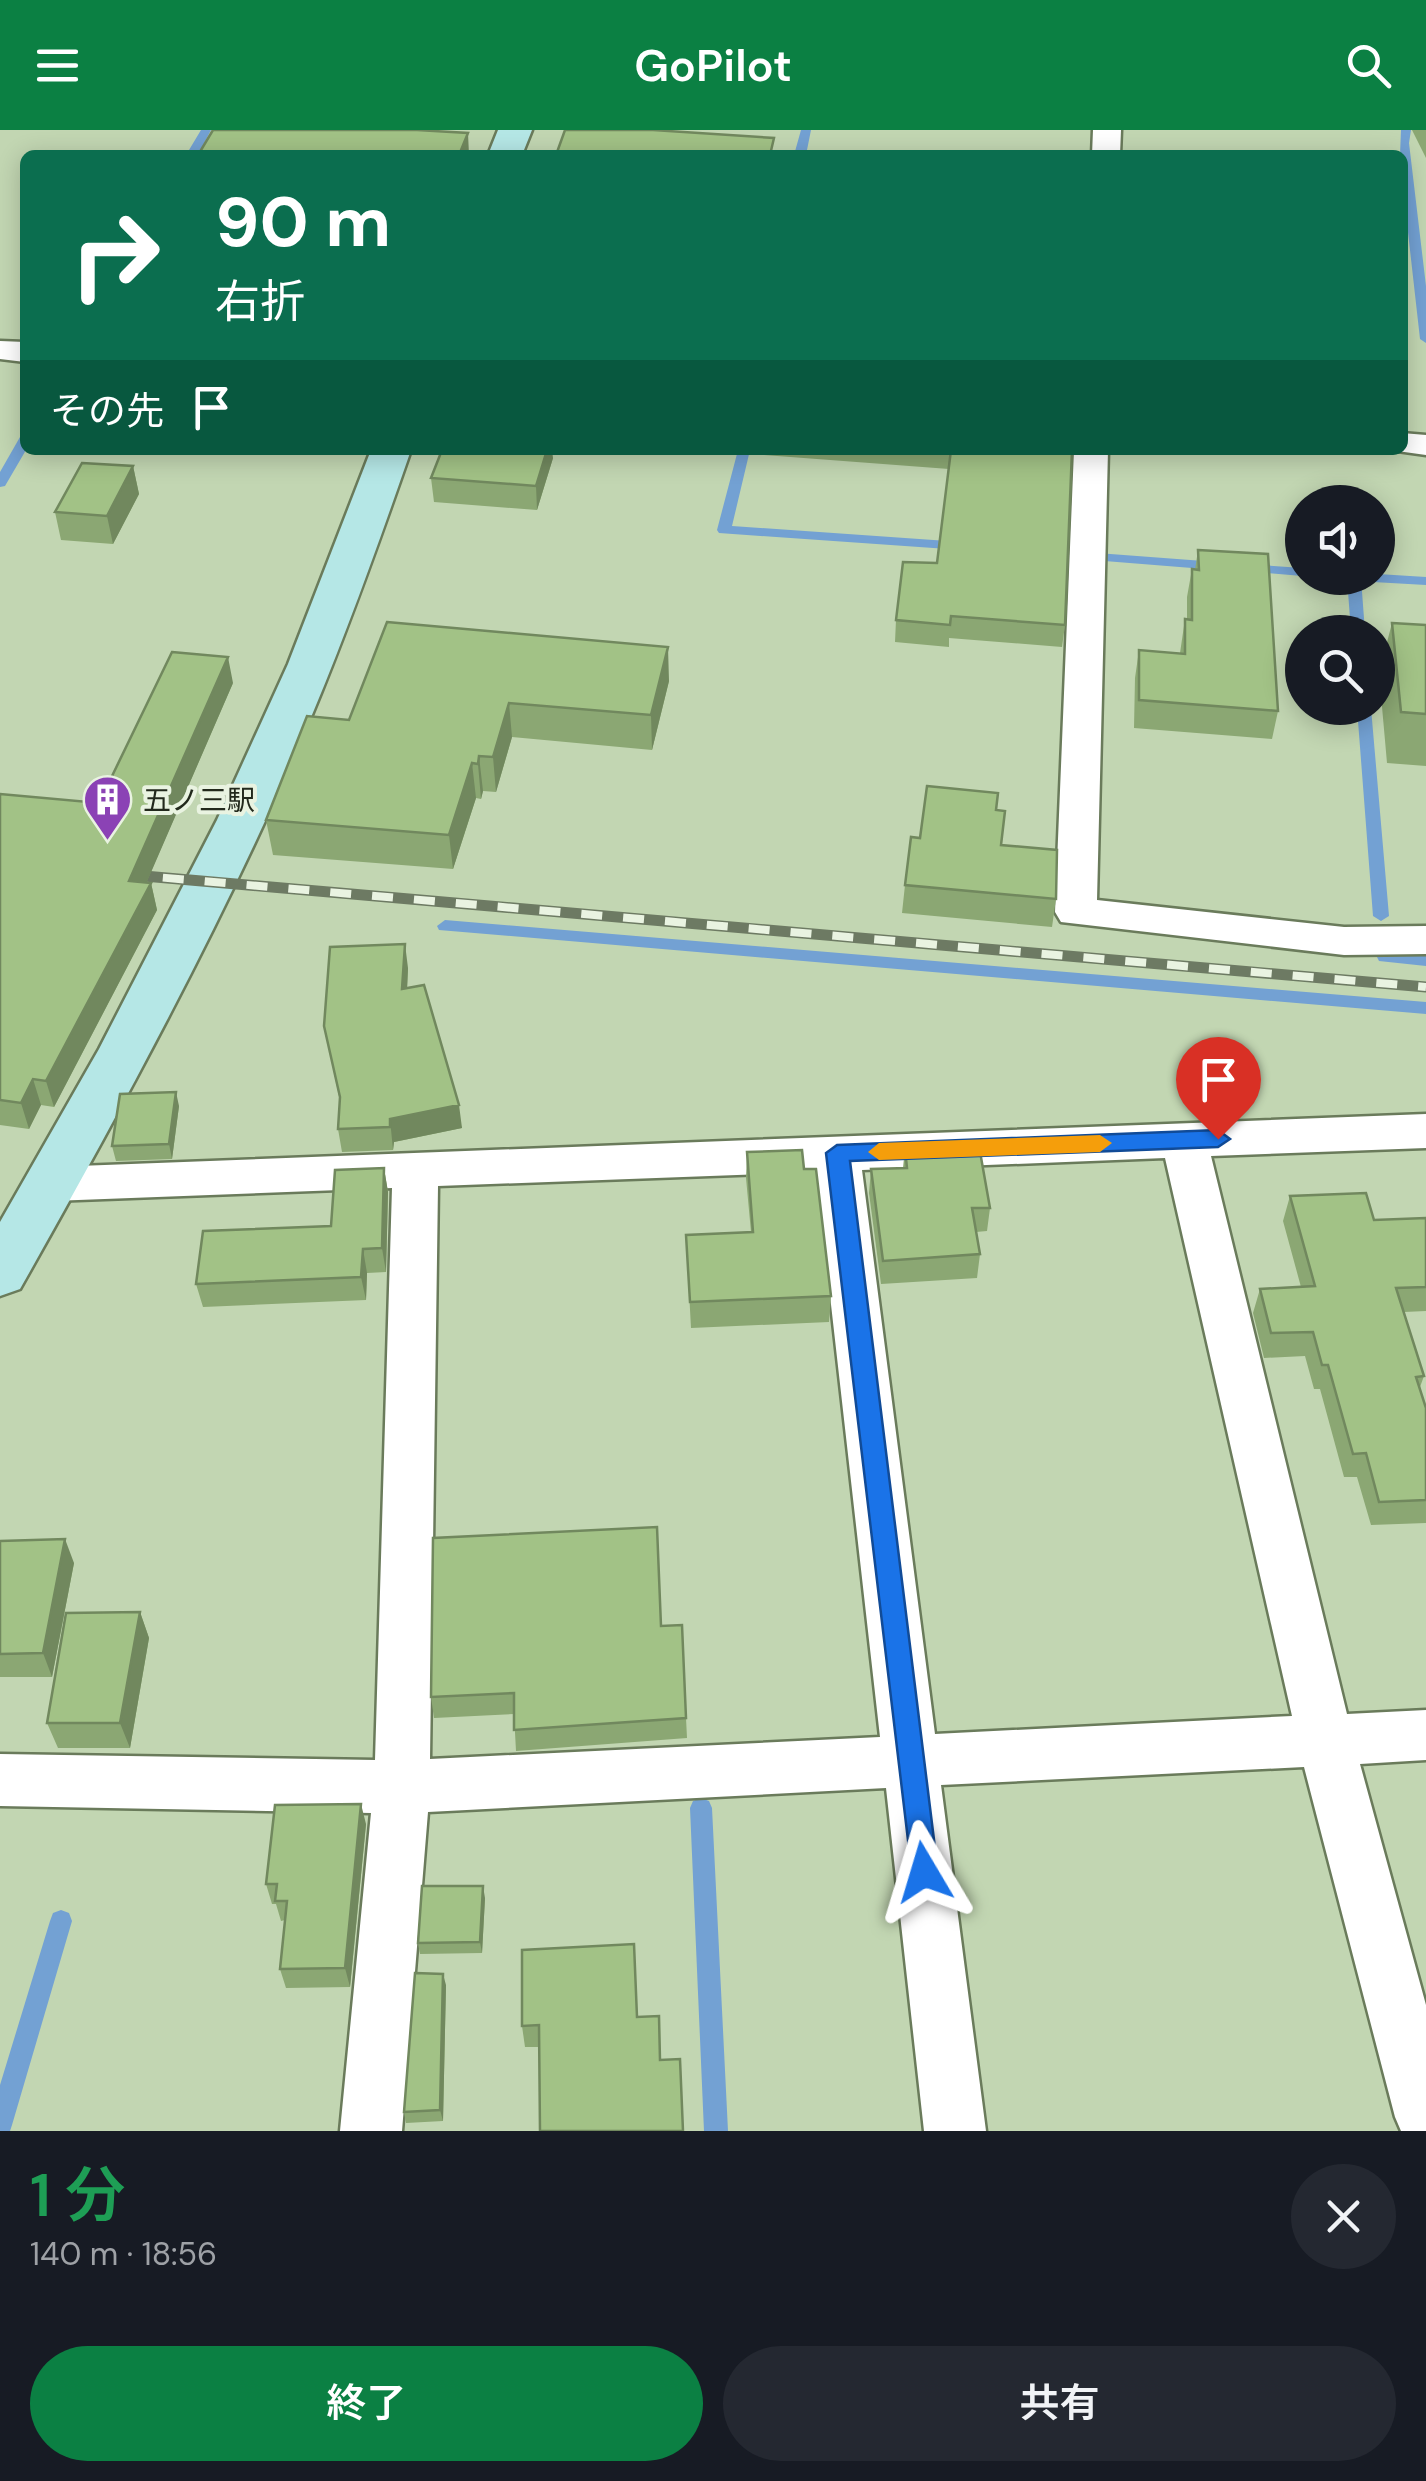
<!DOCTYPE html>
<html lang="ja">
<meta charset="utf-8">
<style>
:root{--surface:#171b24;--page:#242831;--text:#f1f3f6;--muted:#9ea1a6;--accent:#0b8043}
body{margin:0;font-family:"DM Sans","Noto Sans JP",sans-serif;background:var(--page);color:var(--text);height:100vh;display:flex;flex-direction:column;font-size:38px;white-space:nowrap}
*{box-sizing:border-box;margin:0}
p{font-size:32px;color:var(--muted)}
.icon{flex:none;width:55px;height:55px;fill:none;stroke:currentColor;stroke-width:2;stroke-linecap:round;stroke-linejoin:round}
.map{position:relative;height:2001px;overflow:hidden}
.side{display:flex;flex-direction:column;background:var(--surface);flex:1}
.side>*{flex:none}
.top-card{position:absolute;left:20px;top:20px;width:1388px;height:305px;border-radius:15px;box-shadow:0 5px 25px #0003;background:#0b6e4f;color:#fff;overflow:hidden}
.fabs{position:absolute;left:1285px;top:355px;display:grid;gap:20px}
.fabs a{display:grid;place-items:center;width:110px;height:110px;border-radius:50%;background:var(--surface);box-shadow:0 5px 25px #0003;font-size:50px}
.pin{position:absolute;display:grid;place-items:center;width:85px;height:85px;color:#fff;margin:-102px -42px;border-radius:50% 50% 50% 0;rotate:-45deg;box-shadow:0 0 10px #0007}
.pin .icon{rotate:45deg}
.me{position:absolute;width:110px;margin:-55px;rotate:353deg;stroke-linejoin:round;filter:drop-shadow(0 0 8px #0008)}
.turn{display:flex;align-items:center;gap:35px;height:210px;padding:0 30px;font-size:45px}
.turn .icon{width:130px;height:130px;stroke-width:2.5}
.turn b{display:block;font-size:70px;line-height:85px}
.then{display:flex;align-items:center;height:95px;padding:0 30px;background:#0003;gap:20px;font-size:38px}
.round{display:grid;place-items:center;flex:none;width:105px;height:105px;border-radius:52px;background:var(--page)}
.headline{display:flex;align-items:center;justify-content:space-between;height:170px;padding:0 30px}
h1{font-size:60px;font-weight:600;line-height:75px;color:#1e9e55}
.action{display:flex;gap:20px;margin-top:auto;padding:20px 30px}
.action a{flex:1;height:115px;border-radius:60px;background:var(--accent);color:#fff;font-size:40px;font-weight:600;line-height:115px;text-align:center}
.action a+a{background:var(--page);color:var(--text)}
header{display:flex;justify-content:space-between;align-items:center;height:130px;padding:0 30px;background:var(--accent);color:#fff;font-size:45px;font-weight:600}
.map>svg:first-child{display:block}
</style>
<header><svg class="icon" aria-label="menu" viewBox="0 0 24 24"><path d="M4 6h16M4 12h16M4 18h16"/></svg>GoPilot<svg class="icon" aria-label="search" viewBox="0 0 24 24"><circle cx="10" cy="10" r="6"/><path d="M15 15l6 6"/></svg></header>
<div class="map">
<svg width="1426" height="2001" viewBox="0 0 1426 2001">
<rect width="100%" height="100%" fill="#c2d6b2"/>
<g fill="none" stroke-linecap="round" stroke-linejoin="round">
<!-- stream -->
<path fill="#73a1d3" fill-rule="evenodd" d="M 201,0 L 211,0 L 198,25 L 186,25 Z
M 801,0 L 811,0 L 806,25 L 794,25 Z
M 1401,0 L 1411,0 L 1409,13 L 1426,156 L 1426,213 L 1420,209 L 1402,49 L 1402,25 L 1400,25 Z
M 25,306 L 26,320 L 5,356 L 0,357 L 0,342 L 20,307 Z
M 738,320 L 750,320 L 732,396 L 962,412 L 969,416 L 962,420 L 719,403 L 717,400 Z
M 1097,423 L 1217,432 L 1224,436 L 1217,440 L 1092,430 L 1092,424 Z
M 1248,434 L 1302,438 L 1302,446 L 1243,441 L 1243,435 Z
M 1378,444 L 1426,447 L 1426,455 L 1373,452 L 1366,448 L 1378,448 Z
M 1347,448 L 1361,448 L 1365,502 L 1351,502 Z
M 1357,578 L 1371,578 L 1389,786 L 1381,791 L 1373,786 Z
M 445,790 L 1426,872 L 1426,884 L 439,800 L 437,796 Z
M 1385,821 L 1426,824 L 1426,836 L 1379,831 L 1377,827 L 1379,823 Z
M 701,1668 L 709,1671 L 712,1678 L 728,2001 L 704,2001 L 690,1678 L 693,1671 Z
M 61,1780 L 69,1783 L 72,1791 L 12,1995 L 10,2001 L 0,2001 L 0,1955 L 50,1791 L 53,1783 Z"/>
<defs>
<path id="street" d="M 1093,0 L 1121,0 L 1120,25 L 1092,25 Z
M 0,211 L 25,212 L 25,232 L 0,229 Z
M 1402,303 L 1426,305 L 1426,325 L 1390,320 L 1402,320 Z
M 1074,320 L 1108,320 L 1097,770 L 1344,797 L 1426,796 L 1426,824 L 1344,825 L 1061,792 L 1055,782 Z
M 1426,984 L 1426,1018 L 1211,1026 L 1347,1584 L 1426,1580 L 1426,1630 L 1360,1634 L 1426,1875 L 1426,2001 L 1401,2001 L 1395,1987 L 1304,1637 L 941,1655 L 986,2001 L 924,2001 L 886,1658 L 428,1682 L 402,2001 L 340,2001 L 371,1683 L 0,1676 L 0,1624 L 375,1630 L 392,1058 L 52,1071 L 36,1066 L 29,1054 L 36,1042 L 52,1037 ZM 1165,1028 L 1292,1586 L 935,1604 L 862,1040 ZM 816,1042 L 880,1607 L 430,1629 L 438,1056 Z"/>
<path id="secondary" d="M 498,0 L 532,0 L 522,25 L 488,25 Z
M 371,320 L 411,320 C 377,418 342,516 301,611 C 219,800 121,980 20,1159 L 0,1166 L 0,1092 L 99,919 L 217,690 L 288,534 Z"/>
</defs>
<!-- street casing -->
<use href="#street" stroke="#6a7b5b" stroke-width="5"/>
<!-- secondary casing -->
<use href="#secondary" stroke="#6a7b5b" stroke-width="5"/>
<!-- street -->
<use href="#street" fill="#fff" fill-rule="evenodd"/>
<!-- secondary -->
<use href="#secondary" fill="#b5e7e6" fill-rule="evenodd"/>
<defs>
<path id="rail" d="M 121,744 L 1426,857"/>
</defs>
<!-- rail casing -->
<use href="#rail" stroke="#6d7a63" stroke-width="11"/>
<!-- rail -->
<use href="#rail" stroke="#e9f3e1" stroke-width="8" stroke-dasharray="21" stroke-linecap="butt"/>
</g>
<!-- wall -->
<path fill="#8ba773" d="M 1412,0 L 1426,0 L 1426,28 Z
M 681,320 L 712,320 L 711,322 Z
M 764,320 L 1072,320 L 1065,495 L 1062,517 L 949,508 L 949,517 L 895,512 L 896,490 L 937,433 L 949,339 L 764,325 Z
M 553,328 L 537,380 L 434,372 L 431,348 Z
M 133,336 L 139,364 L 113,414 L 61,410 L 55,382 Z
M 1198,420 L 1278,581 L 1272,609 L 1134,598 L 1135,548 L 1139,520 L 1180,523 L 1185,489 L 1187,489 L 1187,467 L 1192,439 L 1195,440 Z
M 1392,493 L 1426,495 L 1426,636 L 1387,633 L 1379,543 Z
M 669,551 L 652,620 L 512,607 L 496,662 L 483,661 L 481,669 L 476,668 L 453,739 L 273,725 L 266,690 L 349,590 Z
M 233,553 L 146,753 L 151,753 L 157,780 L 54,977 L 41,975 L 29,999 L 0,995 L 0,664 L 99,673 Z
M 996,680 L 1001,715 L 1056,769 L 1052,797 L 902,783 L 905,755 L 920,708 Z
M 408,838 L 407,858 L 462,998 L 394,1012 L 393,1020 L 342,1022 L 338,999 L 340,971 L 324,896 Z
M 179,976 L 172,1029 L 116,1031 L 112,1016 Z
M 905,1018 L 990,1078 L 987,1101 L 976,1102 L 980,1124 L 977,1148 L 881,1154 L 869,1063 L 871,1039 L 903,1038 Z
M 747,1022 L 804,1039 L 831,1166 L 829,1192 L 691,1198 L 686,1105 L 751,1102 L 746,1048 Z
M 384,1038 L 388,1062 L 386,1142 L 367,1143 L 366,1170 L 203,1177 L 196,1154 L 331,1096 Z
M 1290,1066 L 1374,1090 L 1426,1088 L 1426,1181 L 1404,1182 L 1424,1246 L 1420,1257 L 1426,1278 L 1426,1393 L 1371,1395 L 1357,1347 L 1344,1347 L 1320,1259 L 1314,1259 L 1305,1226 L 1264,1228 L 1253,1183 L 1260,1159 L 1301,1157 L 1283,1091 Z
M 0,1411 L 74,1433 L 52,1547 L 0,1547 Z
M 140,1482 L 149,1508 L 130,1618 L 58,1618 L 47,1593 Z
M 661,1496 L 686,1588 L 687,1608 L 516,1621 L 514,1584 L 434,1588 L 431,1567 Z
M 366,1694 L 350,1857 L 286,1858 L 280,1839 L 285,1790 L 281,1791 L 276,1774 L 272,1774 L 266,1754 Z
M 485,1768 L 482,1823 L 420,1824 L 418,1813 Z
M 446,1855 L 443,1991 L 406,1993 L 404,1982 Z
M 637,1887 L 660,1930 L 683,2001 L 539,1917 L 525,1917 L 522,1896 Z"/>
<!-- shaded-wall -->
<path fill="#71885e" d="M 468,3 L 469,25 L 459,25 Z
M 547,320 L 552,320 L 553,328 L 537,380 L 536,356 Z
M 133,336 L 139,364 L 113,414 L 107,386 Z
M 668,517 L 669,551 L 652,620 L 651,585 Z
M 228,527 L 233,553 L 136,777 L 129,751 Z
M 509,573 L 512,607 L 496,662 L 493,627 Z
M 479,626 L 483,661 L 481,669 L 478,634 Z
M 472,633 L 476,668 L 453,739 L 449,705 Z
M 151,753 L 157,780 L 54,977 L 46,951 Z
M 405,814 L 408,838 L 406,883 L 402,859 Z
M 33,949 L 41,975 L 29,999 L 21,973 Z
M 176,962 L 179,976 L 172,1029 L 169,1014 Z
M 459,975 L 462,998 L 394,1012 L 393,1020 L 390,989 Z
M 384,1038 L 388,1062 L 386,1142 L 382,1118 Z
M 363,1119 L 367,1143 L 366,1170 L 361,1147 Z
M 65,1409 L 74,1433 L 52,1547 L 43,1523 Z
M 140,1482 L 149,1508 L 130,1618 L 120,1593 Z
M 361,1674 L 366,1694 L 350,1857 L 345,1838 Z
M 483,1756 L 485,1768 L 482,1823 L 480,1812 Z
M 443,1844 L 446,1855 L 443,1991 L 440,1980 Z"/>
<!-- building -->
<path fill="#a2c286" stroke="#71885e" stroke-width="2.5" d="M 213,0 L 417,0 L 468,3 L 459,25 L 198,25 Z
M 565,0 L 653,0 L 774,8 L 770,25 L 556,25 Z
M 442,320 L 547,320 L 536,356 L 431,348 Z
M 951,320 L 1072,320 L 1065,495 L 951,486 L 950,495 L 896,490 L 903,432 L 937,433 Z
M 82,333 L 133,336 L 107,386 L 55,382 Z
M 1198,420 L 1268,424 L 1278,581 L 1139,570 L 1139,520 L 1185,524 L 1185,489 L 1192,490 L 1192,439 L 1199,440 Z
M 387,492 L 668,517 L 651,585 L 509,573 L 493,627 L 479,626 L 478,634 L 472,633 L 449,705 L 266,690 L 307,586 L 349,590 Z
M 1392,493 L 1426,495 L 1426,584 L 1401,582 Z
M 172,522 L 228,527 L 129,751 L 151,753 L 46,951 L 33,949 L 21,973 L 0,970 L 0,664 L 99,673 Z
M 927,656 L 998,663 L 996,680 L 1005,681 L 1001,715 L 1057,720 L 1056,769 L 905,755 L 911,707 L 920,708 Z
M 405,814 L 402,859 L 424,855 L 459,975 L 390,989 L 390,997 L 338,999 L 340,967 L 324,896 L 330,817 Z
M 176,962 L 169,1014 L 112,1016 L 120,964 Z
M 979,1016 L 990,1078 L 972,1078 L 980,1124 L 883,1131 L 871,1039 L 907,1038 L 905,1018 Z
M 802,1020 L 804,1039 L 816,1039 L 831,1166 L 690,1172 L 686,1105 L 753,1102 L 747,1022 Z
M 384,1038 L 382,1118 L 363,1119 L 361,1147 L 196,1154 L 203,1101 L 331,1096 L 335,1040 Z
M 1366,1063 L 1374,1090 L 1426,1088 L 1426,1157 L 1396,1158 L 1424,1246 L 1416,1247 L 1426,1278 L 1426,1370 L 1379,1372 L 1366,1323 L 1353,1324 L 1328,1235 L 1322,1235 L 1313,1202 L 1271,1203 L 1260,1159 L 1315,1156 L 1290,1066 Z
M 657,1397 L 661,1496 L 682,1495 L 686,1588 L 514,1600 L 514,1563 L 431,1567 L 433,1408 Z
M 65,1409 L 43,1523 L 0,1524 L 0,1411 Z
M 140,1482 L 120,1593 L 47,1593 L 66,1483 Z
M 361,1674 L 345,1838 L 280,1839 L 287,1771 L 275,1771 L 277,1754 L 266,1754 L 275,1675 Z
M 422,1756 L 483,1756 L 480,1812 L 418,1813 Z
M 634,1814 L 637,1887 L 659,1886 L 660,1930 L 680,1929 L 683,2001 L 540,2001 L 539,1895 L 522,1896 L 522,1820 Z
M 415,1843 L 443,1844 L 440,1980 L 404,1982 Z"/>
<!-- route -->
<path fill="#1a73e8" stroke="#114b97" stroke-width="2.5" d="M 1218,1000 L 1230,1009 L 1218,1017 L 850,1031 L 938,1742 L 934,1752 L 924,1756 L 913,1752 L 826,1023 L 837,1015 Z"/>
<!-- slow -->
<path fill="#f59e0b" d="M 1100,1005 L 1112,1013 L 1100,1022 L 879,1030 L 868,1022 L 879,1013 Z"/>
<!-- icons -->
<defs>
<symbol id="building-pin" viewBox="-11 -11 22 30"><path d="M0 17L-7.5 6A9.5 9.5 0 1 1 7.5 6Z" fill="#8b42b5" stroke="#e9f3e1"/><path d="M-4-6H4V6H1V3H-1V6H-4ZM-2.5-4.3h1.7v1.8h-1.7ZM.8-4.3h1.7v1.8H.8ZM-2.5-1h1.7V.8h-1.7ZM.8-1h1.7V.8H.8Z" fill="#fff"/></symbol>
</defs>
<g fill-rule="evenodd">
<use href="#building-pin" x="80" y="642" width="55" height="75"/>
</g>
<g text-anchor="middle" stroke-width="8" stroke-linejoin="round" paint-order="stroke">
<!-- poi labels -->
<g font-size="28" fill="#22291c" stroke="#e9f3e1" text-anchor="start">
<text x="143" y="680">五ノ三駅</text>
</g>
</g>
</svg>
<div class="fabs">
<a><svg class="icon" aria-label="sound" viewBox="0 0 24 24"><path d="M4 9h4l5-4v14l-5-4H4zM17 9q2 3 0 6"/></svg></a>
<a><svg class="icon" aria-label="search" viewBox="0 0 24 24"><circle cx="10" cy="10" r="6"/><path d="M15 15l6 6"/></svg></a>
</div>
<div class="pin" style="left:1218px;top:1009px;background:#d93025"><svg class="icon" aria-label="arrive" viewBox="0 0 24 24"><path d="M6 21V4h12l-3 4 3 4H6"/></svg></div>
<svg class="me" style="left:924px;top:1742px" viewBox="-20 -20 40 40"><path d="M0-17L14 15 0 8-14 15z" fill="#1a73e8" stroke="#fff" stroke-width="4"/></svg>
<div class="top-card">
<div class="turn"><svg class="icon" aria-label="right" viewBox="0 0 24 24"><path d="M7 20v-9h11M14 6l5 5-5 5"/></svg><div><b>90 m</b>右折</div></div>
<div class="then">その先<svg class="icon" aria-label="arrive" viewBox="0 0 24 24"><path d="M6 21V4h12l-3 4 3 4H6"/></svg></div>
</div>
</div>
<section class="side">
<div class="headline"><div><h1>1 分</h1><p>140 m · 18:56</p></div><a class="round"><svg class="icon" aria-label="close" viewBox="0 0 24 24"><path d="M6 6l12 12M18 6L6 18"/></svg></a></div>
<div class="action"><a>終了</a><a>共有</a></div>
</section>
